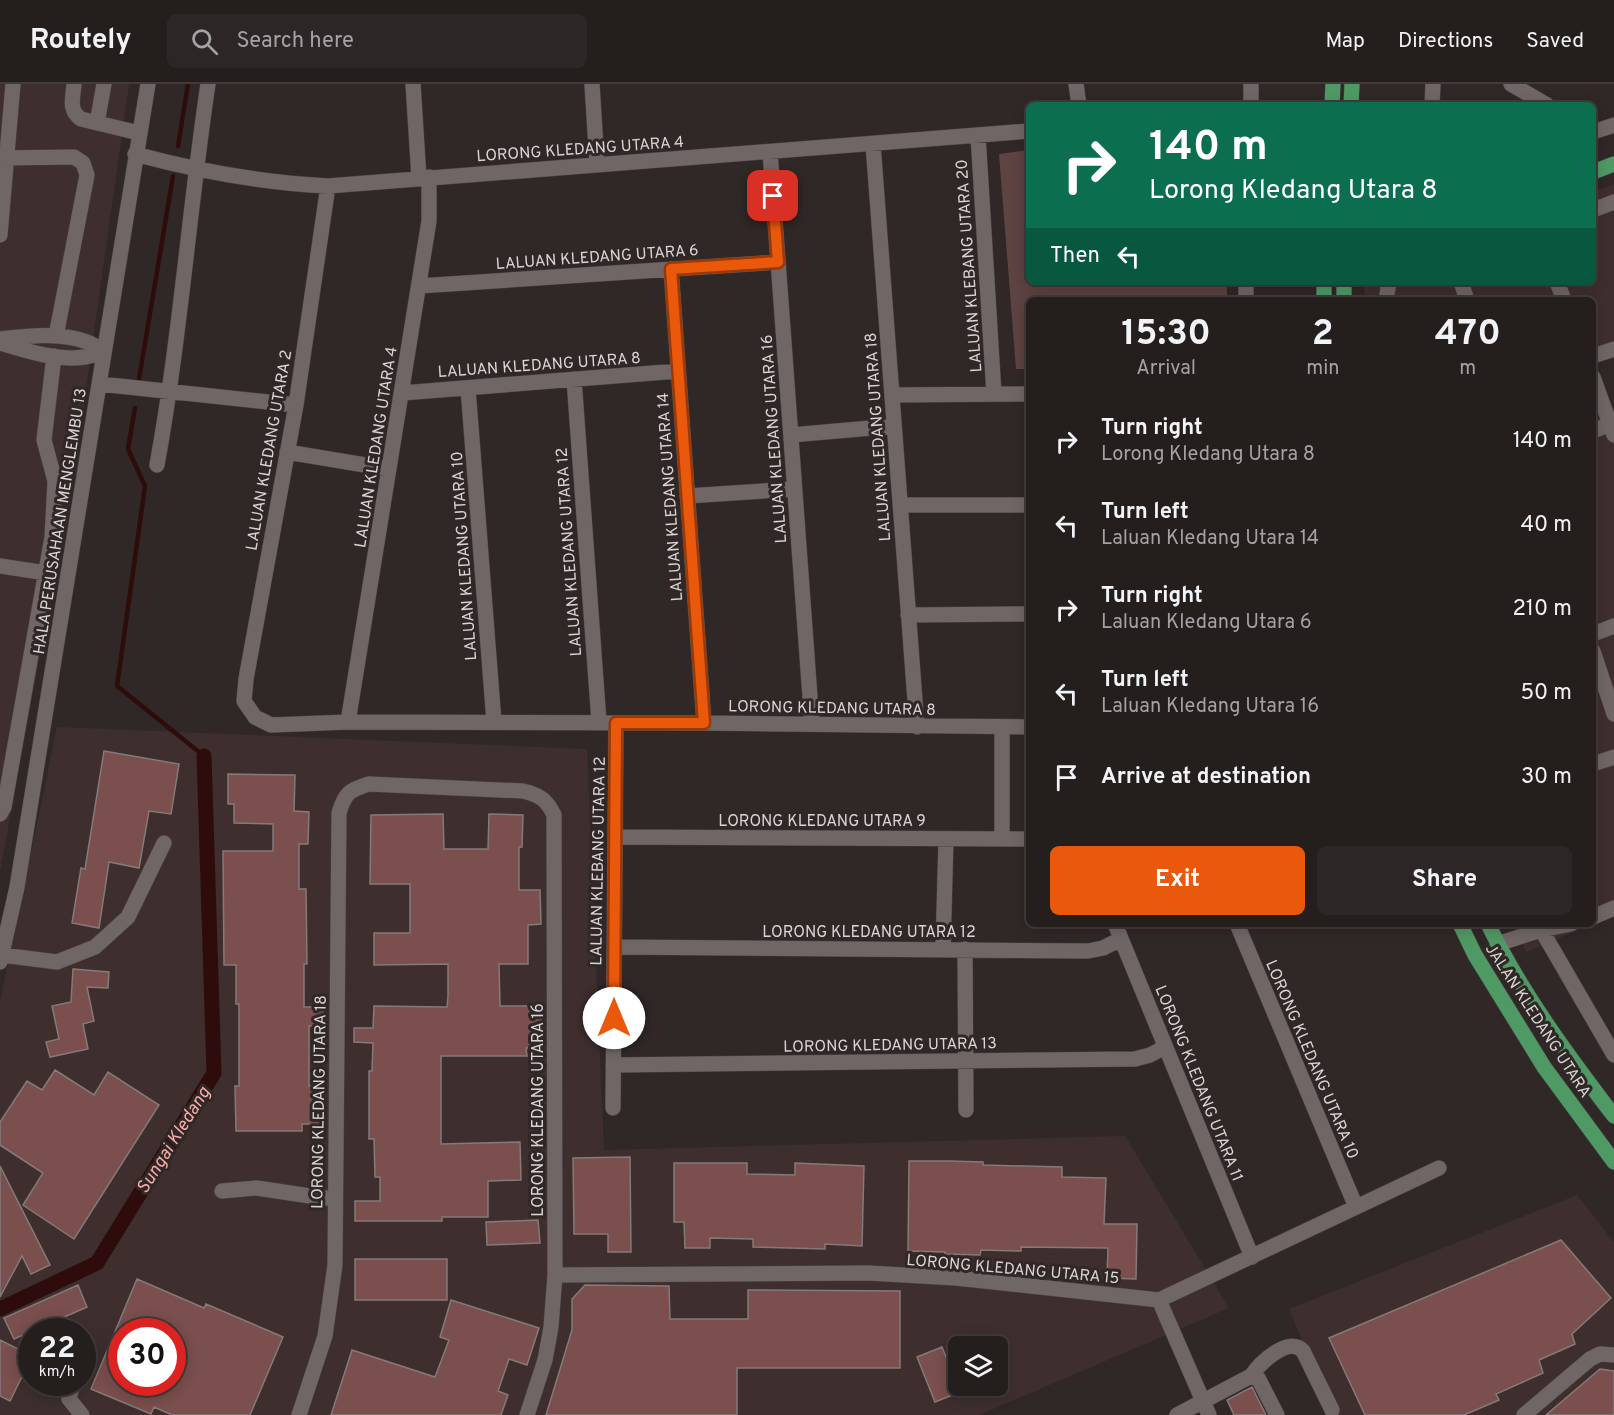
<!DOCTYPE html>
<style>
:root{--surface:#241e1d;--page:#2c2726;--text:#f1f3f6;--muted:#a3a2a4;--line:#413c3b;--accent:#ea580c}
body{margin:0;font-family:Overpass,sans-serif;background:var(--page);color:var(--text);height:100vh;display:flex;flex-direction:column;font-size:22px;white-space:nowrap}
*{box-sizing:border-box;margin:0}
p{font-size:20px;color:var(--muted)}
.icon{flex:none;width:33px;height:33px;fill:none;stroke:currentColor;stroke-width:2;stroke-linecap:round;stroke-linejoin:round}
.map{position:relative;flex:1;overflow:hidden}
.drawer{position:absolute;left:1026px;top:213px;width:570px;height:630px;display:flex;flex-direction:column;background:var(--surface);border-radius:9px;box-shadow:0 3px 15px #0003,0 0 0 2px var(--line)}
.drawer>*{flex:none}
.banner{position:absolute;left:1026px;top:18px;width:570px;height:183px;border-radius:9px;box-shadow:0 3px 15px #0003,0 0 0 2px var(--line);background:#0b6e4f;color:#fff;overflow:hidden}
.buttons{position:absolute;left:948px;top:1252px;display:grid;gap:12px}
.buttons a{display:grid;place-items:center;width:60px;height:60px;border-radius:9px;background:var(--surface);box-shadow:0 3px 15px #0003,0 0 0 2px var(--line);font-size:30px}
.speed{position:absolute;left:18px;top:1234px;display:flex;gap:12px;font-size:30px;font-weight:700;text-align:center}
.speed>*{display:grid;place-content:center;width:78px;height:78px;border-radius:50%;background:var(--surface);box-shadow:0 3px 15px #0003,0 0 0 2px var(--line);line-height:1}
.speed small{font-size:15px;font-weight:400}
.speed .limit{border:9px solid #d22;background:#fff;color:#111}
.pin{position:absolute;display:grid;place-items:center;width:51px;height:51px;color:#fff;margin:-26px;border-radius:12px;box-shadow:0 3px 9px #0006}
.me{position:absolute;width:66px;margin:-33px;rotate:0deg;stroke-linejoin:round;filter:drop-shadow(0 0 4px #0008)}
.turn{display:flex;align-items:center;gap:21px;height:126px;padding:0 24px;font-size:27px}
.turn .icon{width:78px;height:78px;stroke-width:2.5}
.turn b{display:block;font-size:42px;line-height:51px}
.then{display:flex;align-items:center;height:57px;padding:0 24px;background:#0003;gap:12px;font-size:22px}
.eta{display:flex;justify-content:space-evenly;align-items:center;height:102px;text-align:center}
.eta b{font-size:36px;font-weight:700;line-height:42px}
.action{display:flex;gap:12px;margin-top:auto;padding:12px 24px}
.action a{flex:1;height:69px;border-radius:9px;background:var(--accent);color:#fff;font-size:24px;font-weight:700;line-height:69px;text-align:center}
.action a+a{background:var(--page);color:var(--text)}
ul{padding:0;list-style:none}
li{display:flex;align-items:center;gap:18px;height:84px;padding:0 24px}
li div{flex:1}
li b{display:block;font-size:22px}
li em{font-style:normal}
header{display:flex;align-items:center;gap:36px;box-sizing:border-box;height:84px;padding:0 30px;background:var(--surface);border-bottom:2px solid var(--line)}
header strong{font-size:28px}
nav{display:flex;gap:33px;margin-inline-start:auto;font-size:21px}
.search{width:420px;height:54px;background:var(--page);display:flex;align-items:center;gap:15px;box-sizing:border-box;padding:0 21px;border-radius:9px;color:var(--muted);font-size:22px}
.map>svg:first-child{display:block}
</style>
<header>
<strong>Routely</strong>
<div class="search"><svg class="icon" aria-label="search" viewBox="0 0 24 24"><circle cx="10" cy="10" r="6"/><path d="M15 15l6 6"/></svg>Search here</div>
<nav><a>Map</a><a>Directions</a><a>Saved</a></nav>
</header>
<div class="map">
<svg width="1614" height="1331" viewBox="0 0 1614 1331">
<rect width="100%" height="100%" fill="#302827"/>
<!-- built -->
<path fill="#3e2f2e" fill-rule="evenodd" d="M 0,0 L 129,0 L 77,368 L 0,788 Z
M 1614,100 L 1614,266 L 1593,274 L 1593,216 L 1365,216 L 1364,198 L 1593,198 L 1593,108 Z
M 1593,278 L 1614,334 L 1614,831 L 1593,840 Z
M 57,643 L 587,665 L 604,1066 L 1125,1052 L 1229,1224 L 979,1331 L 0,1331 L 0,918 ZM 32,1248 L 82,1248 L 82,1299 L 32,1299 ZM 122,1248 L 172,1248 L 172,1299 L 122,1299 ZM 958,1263 L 998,1263 L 998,1302 L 958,1302 Z
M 1513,840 L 1592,840 L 1526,868 Z
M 1577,1111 L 1614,1158 L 1614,1331 L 1333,1331 L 1289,1225 Z"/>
<!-- green -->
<path fill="#5d4342" d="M 1029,66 L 1029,198 L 1227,198 L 1227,216 L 1029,216 L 1029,285 L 1016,285 L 999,70 Z"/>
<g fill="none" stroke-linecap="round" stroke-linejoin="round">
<!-- stream -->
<path stroke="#2f0c0c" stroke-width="4.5" d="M 178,62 L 188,0
M 139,295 L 173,92
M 135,324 L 128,365 L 145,402 L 117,602 L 204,672"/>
<!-- canal -->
<path stroke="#2f0c0c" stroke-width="15" d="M 0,1225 L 97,1179 L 214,989 L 204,672"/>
</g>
<!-- building -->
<path fill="#7a4f4d" stroke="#847a79" stroke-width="1.5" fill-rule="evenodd" d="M 104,667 L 179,680 L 171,730 L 149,727 L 139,784 L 109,778 L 99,844 L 72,839 L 81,784 L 85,785 Z
M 228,690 L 295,691 L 294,727 L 309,728 L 308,760 L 299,760 L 299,805 L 306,805 L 307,880 L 304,880 L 304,923 L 323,923 L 323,942 L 309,942 L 309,1002 L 323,1002 L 323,1040 L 302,1040 L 302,1047 L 236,1047 L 235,1002 L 239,1002 L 239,920 L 236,920 L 236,881 L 224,881 L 223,767 L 273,767 L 273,740 L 234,739 L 234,720 L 228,720 Z
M 443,730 L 444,765 L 488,765 L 489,730 L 523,731 L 522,763 L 519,763 L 519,806 L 540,806 L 541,840 L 528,841 L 528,880 L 499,880 L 500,922 L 541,922 L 541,964 L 526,964 L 527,972 L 441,972 L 441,1060 L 520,1058 L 521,1096 L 488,1097 L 488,1133 L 442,1133 L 442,1137 L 355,1137 L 355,1117 L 380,1117 L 380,1093 L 375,1093 L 374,1055 L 369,1055 L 369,987 L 372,987 L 373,959 L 354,958 L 354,944 L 373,944 L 374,922 L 447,923 L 448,912 L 448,880 L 374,881 L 374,849 L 410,849 L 410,800 L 370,800 L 371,731 Z
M 73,885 L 109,888 L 108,904 L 87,903 L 94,937 L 83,940 L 88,965 L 50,973 L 46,958 L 59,955 L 52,922 L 71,918 Z
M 55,986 L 94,1011 L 108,988 L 159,1021 L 74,1155 L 23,1121 L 43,1089 L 0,1061 L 0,1038 L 27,997 L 42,1006 Z
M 630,1073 L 631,1168 L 608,1168 L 608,1150 L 574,1150 L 573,1074 Z
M 909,1077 L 948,1077 L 983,1078 L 983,1081 L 1062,1083 L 1062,1093 L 1106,1094 L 1104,1140 L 1137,1140 L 1136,1195 L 1107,1194 L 1108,1164 L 1021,1163 L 1021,1167 L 981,1166 L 980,1171 L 945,1170 L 945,1168 L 908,1167 Z
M 674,1079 L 747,1079 L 747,1090 L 795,1091 L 795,1079 L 864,1082 L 862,1162 L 825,1160 L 825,1165 L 753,1163 L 753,1155 L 710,1154 L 710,1164 L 685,1164 L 684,1138 L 674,1138 Z
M 0,1082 L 50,1181 L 31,1190 L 22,1172 L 0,1213 Z
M 538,1136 L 540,1159 L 487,1161 L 486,1138 Z
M 1561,1156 L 1611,1214 L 1572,1250 L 1575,1260 L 1539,1276 L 1543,1289 L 1496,1310 L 1499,1316 L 1464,1331 L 1365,1331 L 1329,1254 Z
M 355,1175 L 447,1175 L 447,1216 L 355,1216 Z
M 137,1195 L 204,1224 L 206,1220 L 283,1253 L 250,1331 L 172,1331 L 154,1323 L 151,1330 L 91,1305 ZM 122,1248 L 172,1248 L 172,1299 L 122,1299 Z
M 78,1201 L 87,1223 L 14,1255 L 4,1234 Z
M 585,1201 L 669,1202 L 670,1235 L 748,1235 L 748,1206 L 900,1207 L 900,1284 L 737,1284 L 737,1331 L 546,1331 L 572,1246 L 572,1215 Z
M 451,1216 L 539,1244 L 527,1281 L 509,1275 L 498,1307 L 508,1311 L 501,1331 L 331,1331 L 352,1266 L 435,1293 L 449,1256 L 440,1253 Z
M 0,1256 L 32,1272 L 10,1317 L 0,1312 Z
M 942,1263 L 960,1308 L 935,1318 L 917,1273 Z
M 1600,1285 L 1614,1287 L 1614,1331 L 1546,1331 Z
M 1252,1303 L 1266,1331 L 1234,1331 L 1227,1316 Z"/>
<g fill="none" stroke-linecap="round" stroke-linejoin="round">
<defs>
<path id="minor" d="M 74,0 C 73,14 68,26 81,35 L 139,49
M 413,0 L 419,94
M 592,0 L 597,80
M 1076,0 L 1079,21
M 1511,0 L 1547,21
M 1251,21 L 1251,0
M 1432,21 L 1433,0
M 97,39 L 104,0
M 1593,48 L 1614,41
M 978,51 L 994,310
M 873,60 L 917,643
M 770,68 L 812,640
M 135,70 C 198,87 262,99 328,102 L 1029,47
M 0,74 L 74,73 L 83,79 L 87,91 L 56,252
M 328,102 L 296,321 L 246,595 L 244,617 L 255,633 L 271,641 L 348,638 L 704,639 L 1029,643
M 1593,126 L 1614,118
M 0,151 L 13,0
M 671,185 L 704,639
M 1461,198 L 1467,216
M 1557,198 L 1564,216
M 419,202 L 778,178
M 1246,216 L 1246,198
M 1386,216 L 1389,198
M 0,255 C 28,252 59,248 87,258 C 93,260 98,264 104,268
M 0,259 C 26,267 58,277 85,273 C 91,272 98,269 104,268
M 1593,272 L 1614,265
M 1593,293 L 1614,351
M 574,295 L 599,638
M 100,300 L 296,321
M 468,304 L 494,638
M 402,309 L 678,287
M 892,311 L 1029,310
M 1593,347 L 1610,340
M 791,351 L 894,342
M 287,368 L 389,385
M 157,381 C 180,255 189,127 208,0
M 687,412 L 794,405
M 900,421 L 1029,421
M 0,482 L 46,489
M 908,531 L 1029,530
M 1593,550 L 1614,542
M 1593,567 L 1614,630
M 348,638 L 429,137 L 429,93
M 1002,643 L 1002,755
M 1593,680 L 1614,673
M 0,730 L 4,723 L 52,453 L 55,397 L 44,356 L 54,272
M 616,753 L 1029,755
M 1593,833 L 1614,824
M 1115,840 L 1252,1173
M 1237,840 L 1356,1123
M 1538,840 L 1614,971
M 1497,860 L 1541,846 L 1571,840
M 615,863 L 1088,867 L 1103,864 L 1121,855
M 943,865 L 946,755
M 965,865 L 966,1026
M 2,871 L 57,878 L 95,863 L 128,833 L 164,759
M 0,878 L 17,803 L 148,0
M 613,981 L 1135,975 L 1150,971 L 1165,963
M 613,1024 L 616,639
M 222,1107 L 257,1104 L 323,1114 L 335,1114
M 555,1191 L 868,1189 L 956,1194 L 1159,1216 L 1439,1084
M 1159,1216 L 1209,1331
M 1251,1292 L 1258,1294 L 1277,1331
M 73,1299 L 69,1315 L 82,1331
M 299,1331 L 325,1252 L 335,1181 L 339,729 C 345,709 349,706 369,700 L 523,707 C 540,711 547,716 554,731 L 555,1191 L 551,1243 L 545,1276 L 527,1331
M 1177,1331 L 1251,1292 C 1260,1279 1289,1251 1303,1267 L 1332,1326
M 1524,1331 L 1590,1275 L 1600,1270 L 1614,1271"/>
<path id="major" d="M 1332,21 L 1333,0
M 1351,21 L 1352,0
M 1593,88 L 1614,80
M 1324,216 L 1324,198
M 1344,216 L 1344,198
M 1460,840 L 1475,871 L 1544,983 L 1614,1078
M 1488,840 C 1521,908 1568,972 1614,1032"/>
</defs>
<!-- minor casing -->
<use href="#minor" stroke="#4a4343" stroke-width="16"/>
<!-- major casing -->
<use href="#major" stroke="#4a4343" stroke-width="16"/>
<!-- minor -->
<use href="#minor" stroke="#716666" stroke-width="15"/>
<!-- major -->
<use href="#major" stroke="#4f9a64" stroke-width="15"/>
</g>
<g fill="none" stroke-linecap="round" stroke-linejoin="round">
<defs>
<path id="route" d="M 614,934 L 616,639 L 704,639 L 671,185 L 778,178 L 773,112"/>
</defs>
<!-- route casing -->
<use href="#route" stroke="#983908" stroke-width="15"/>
<!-- route -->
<use href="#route" stroke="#ea580c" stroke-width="10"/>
</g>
<g text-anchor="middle" stroke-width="6" stroke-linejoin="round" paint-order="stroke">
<!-- street labels -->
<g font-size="16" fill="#dad4d4" stroke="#302827">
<text transform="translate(580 64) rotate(-4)" y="6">LORONG KLEDANG UTARA 4</text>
<text transform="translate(597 172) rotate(-4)" y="6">LALUAN KLEDANG UTARA 6</text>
<text transform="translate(968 182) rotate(-94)" y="6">LALUAN KLEBANG UTARA 20</text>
<text transform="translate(539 280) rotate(-4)" y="6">LALUAN KLEDANG UTARA 8</text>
<text transform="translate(877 353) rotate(-94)" y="6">LALUAN KLEDANG UTARA 18</text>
<text transform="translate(773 355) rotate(-94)" y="6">LALUAN KLEDANG UTARA 16</text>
<text transform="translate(375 363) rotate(-81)" y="6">LALUAN KLEDANG UTARA 4</text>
<text transform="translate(268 366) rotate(-80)" y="6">LALUAN KLEDANG UTARA 2</text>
<text transform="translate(669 413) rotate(-94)" y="6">LALUAN KLEDANG UTARA 14</text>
<text transform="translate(59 437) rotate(-81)" y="6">HALA PERUSAHAAN MENGLEMBU 13</text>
<text transform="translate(568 468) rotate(-94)" y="6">LALUAN KLEDANG UTARA 12</text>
<text transform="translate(463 472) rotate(-94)" y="6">LALUAN KLEDANG UTARA 10</text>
<text transform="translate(832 623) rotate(1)" y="6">LORONG KLEDANG UTARA 8</text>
<text x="822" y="742">LORONG KLEDANG UTARA 9</text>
<text transform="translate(597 777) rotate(-89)" y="6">LALUAN KLEBANG UTARA 12</text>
<text x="869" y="853">LORONG KLEDANG UTARA 12</text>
<text transform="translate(1539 936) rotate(57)" y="6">JALAN KLEDANG UTARA</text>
<text transform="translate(890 960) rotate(-1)" y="6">LORONG KLEDANG UTARA 13</text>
<text transform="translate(1313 975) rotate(67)" y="6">LORONG KLEDANG UTARA 10</text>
<text transform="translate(1200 999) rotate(68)" y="6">LORONG KLEDANG UTARA 11</text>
<text transform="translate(318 1018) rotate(-89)" y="6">LORONG KLEDANG UTARA 18</text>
<text transform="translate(537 1026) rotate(-90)" y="6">LORONG KLEDANG UTARA 16</text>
<text transform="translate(1013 1184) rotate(5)" y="6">LORONG KLEDANG UTARA 15</text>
</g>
<!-- water labels -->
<g font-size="18" font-style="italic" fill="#f7aca8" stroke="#302827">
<text transform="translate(173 1056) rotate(-58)" y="6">Sungai Kledang</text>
</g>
</g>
</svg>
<div class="buttons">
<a><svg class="icon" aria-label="layers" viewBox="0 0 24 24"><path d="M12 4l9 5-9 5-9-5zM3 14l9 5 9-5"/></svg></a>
</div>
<div class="speed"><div>22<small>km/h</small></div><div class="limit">30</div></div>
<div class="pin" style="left:773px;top:112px;background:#d93025"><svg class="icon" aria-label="arrive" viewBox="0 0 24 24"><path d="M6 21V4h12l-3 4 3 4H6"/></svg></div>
<svg class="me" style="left:614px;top:934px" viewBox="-20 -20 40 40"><circle r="19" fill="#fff"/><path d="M0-13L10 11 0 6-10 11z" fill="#ea580c"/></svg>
<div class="banner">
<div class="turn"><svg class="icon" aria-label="right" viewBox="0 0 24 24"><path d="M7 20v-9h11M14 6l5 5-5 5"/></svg><div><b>140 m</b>Lorong Kledang Utara 8</div></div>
<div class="then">Then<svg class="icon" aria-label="left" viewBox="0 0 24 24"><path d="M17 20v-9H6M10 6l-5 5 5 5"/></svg></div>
</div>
<section class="drawer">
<div class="eta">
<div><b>15:30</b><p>Arrival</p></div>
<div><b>2</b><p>min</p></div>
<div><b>470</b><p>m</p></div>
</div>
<ul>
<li><svg class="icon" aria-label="right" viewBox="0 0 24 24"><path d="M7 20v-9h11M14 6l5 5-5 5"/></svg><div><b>Turn right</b><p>Lorong Kledang Utara 8</p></div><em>140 m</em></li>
<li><svg class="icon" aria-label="left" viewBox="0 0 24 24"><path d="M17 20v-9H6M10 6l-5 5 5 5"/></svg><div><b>Turn left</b><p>Laluan Kledang Utara 14</p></div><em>40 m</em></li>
<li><svg class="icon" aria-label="right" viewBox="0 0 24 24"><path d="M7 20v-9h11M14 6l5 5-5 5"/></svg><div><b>Turn right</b><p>Laluan Kledang Utara 6</p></div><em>210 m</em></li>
<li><svg class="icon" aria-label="left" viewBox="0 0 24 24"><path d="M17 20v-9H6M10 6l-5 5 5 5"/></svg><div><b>Turn left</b><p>Laluan Kledang Utara 16</p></div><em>50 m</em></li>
<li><svg class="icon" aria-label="arrive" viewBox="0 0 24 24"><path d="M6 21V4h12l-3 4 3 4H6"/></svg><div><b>Arrive at destination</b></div><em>30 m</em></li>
</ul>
<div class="action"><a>Exit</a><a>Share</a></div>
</section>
</div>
